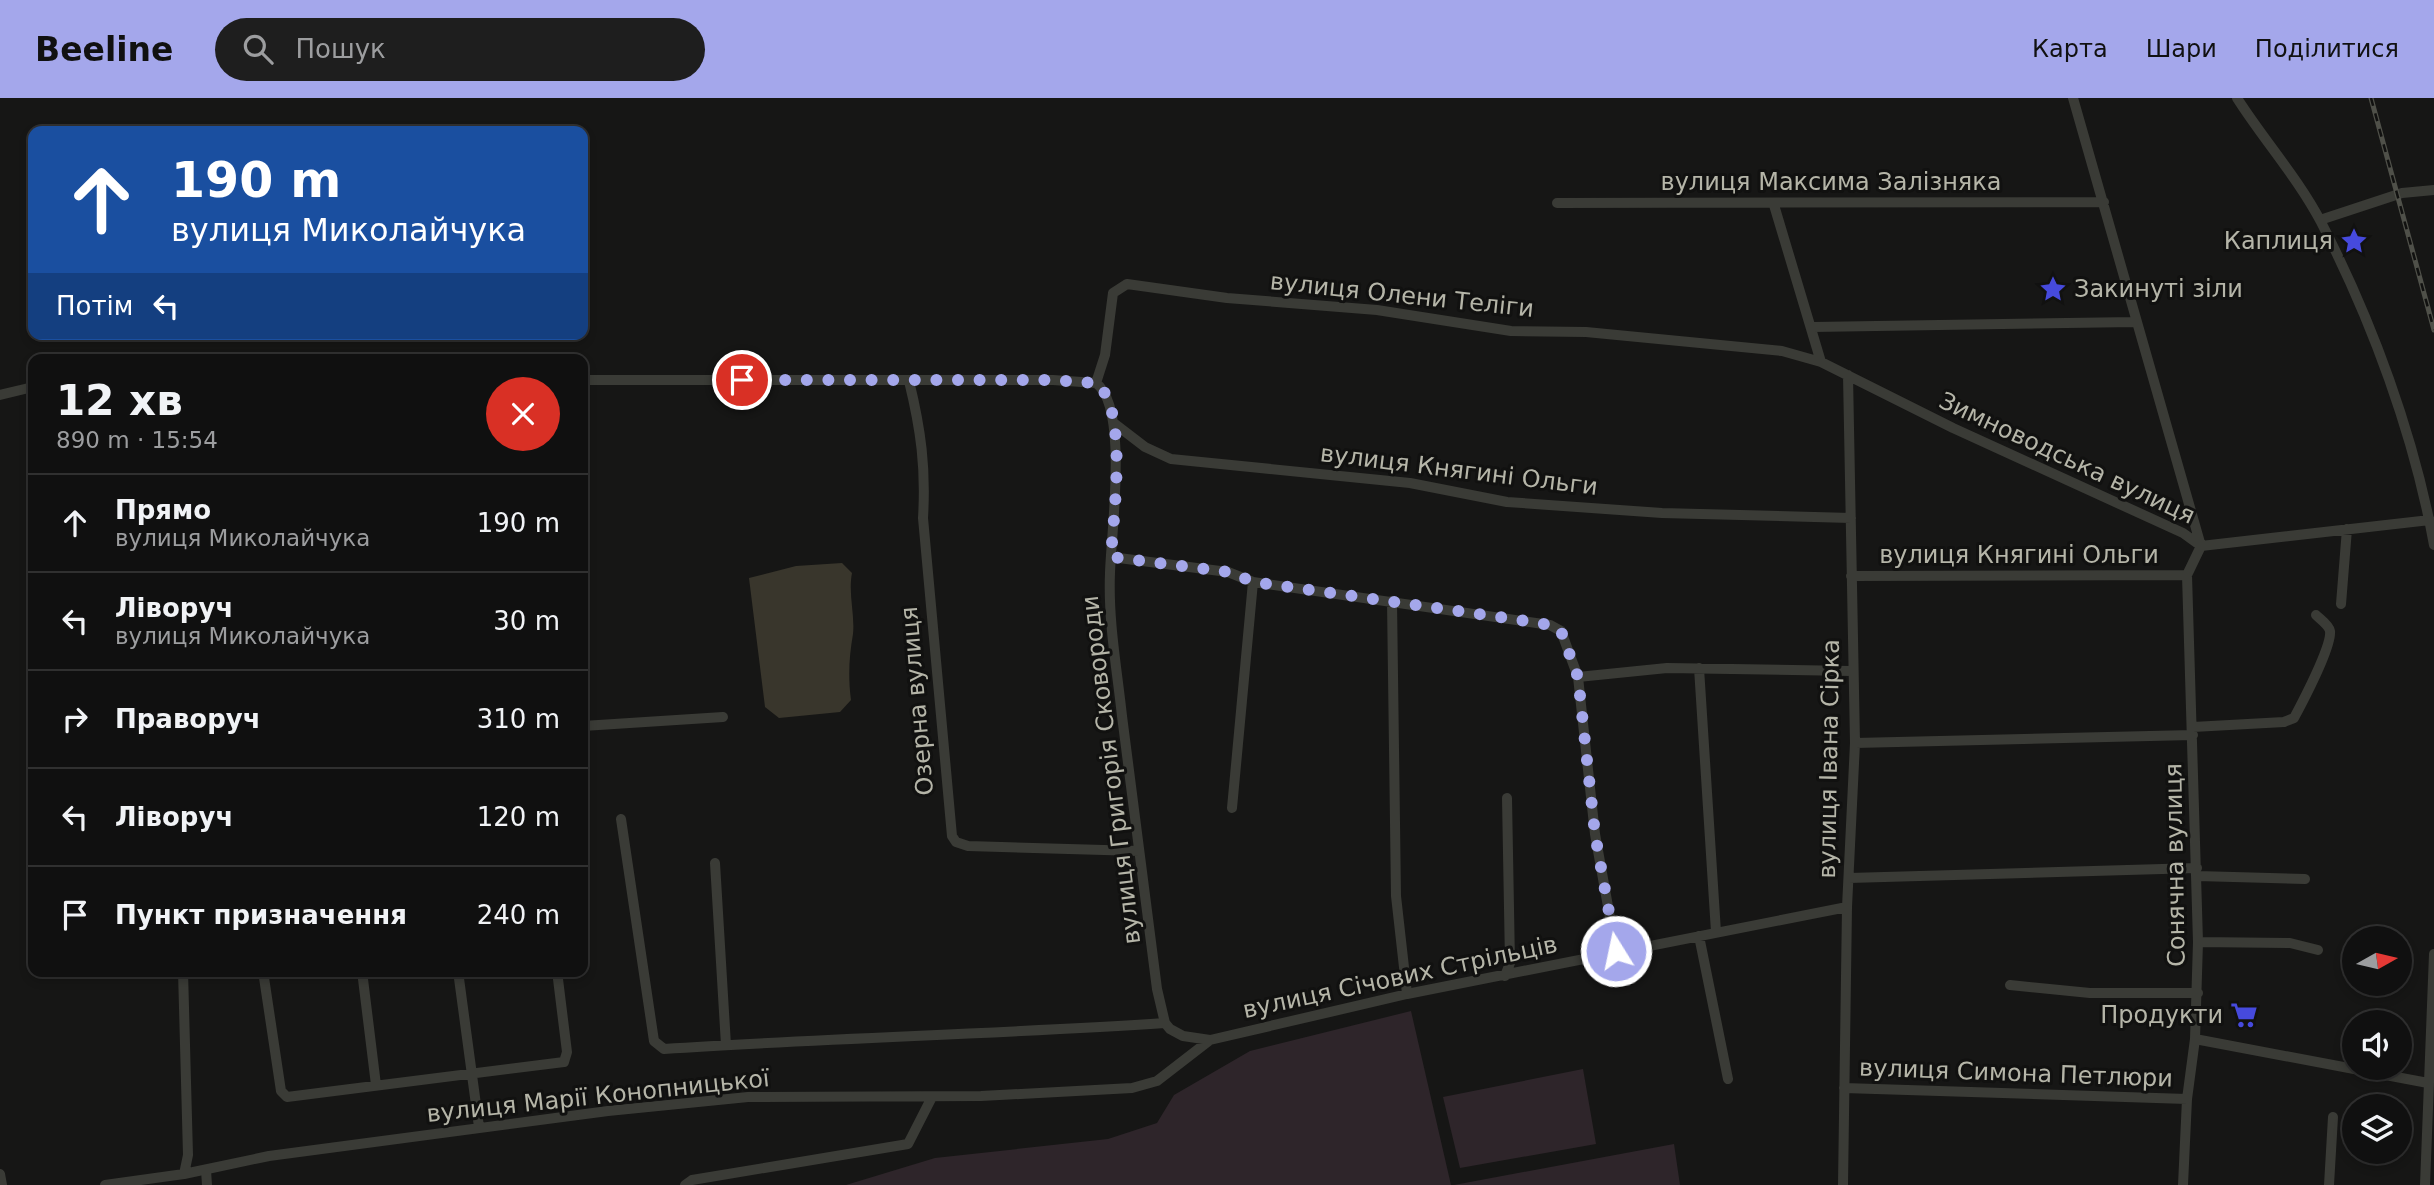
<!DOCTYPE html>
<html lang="uk">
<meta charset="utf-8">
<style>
:root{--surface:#101010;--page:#1e1e1e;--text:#f1f3f6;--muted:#9c9d9f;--line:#303030;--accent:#a4a7eb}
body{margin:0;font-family:"DejaVu Sans",sans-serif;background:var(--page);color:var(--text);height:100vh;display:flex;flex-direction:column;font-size:26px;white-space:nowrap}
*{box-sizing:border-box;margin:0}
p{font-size:23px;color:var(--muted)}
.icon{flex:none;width:38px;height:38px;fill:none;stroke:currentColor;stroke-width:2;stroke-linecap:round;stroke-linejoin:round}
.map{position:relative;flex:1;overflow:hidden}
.details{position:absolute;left:28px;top:256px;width:560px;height:623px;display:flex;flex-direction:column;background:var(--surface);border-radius:14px;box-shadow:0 4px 10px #0003,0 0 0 2px var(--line)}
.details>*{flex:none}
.banner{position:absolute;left:28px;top:28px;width:560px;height:214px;border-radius:14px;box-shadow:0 4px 10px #0003,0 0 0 2px var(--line);background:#1a4fa0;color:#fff;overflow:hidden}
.needle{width:46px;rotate:82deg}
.tools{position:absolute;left:2342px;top:828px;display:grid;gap:14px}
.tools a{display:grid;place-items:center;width:70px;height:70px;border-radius:50%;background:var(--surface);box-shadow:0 4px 10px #0003,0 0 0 2px var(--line);font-size:35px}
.pin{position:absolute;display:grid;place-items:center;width:60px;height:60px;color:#fff;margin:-30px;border:4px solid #fff;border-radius:50%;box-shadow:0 2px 7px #0007}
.me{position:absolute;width:77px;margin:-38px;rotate:350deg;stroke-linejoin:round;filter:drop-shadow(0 0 5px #0008)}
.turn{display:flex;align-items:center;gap:24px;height:147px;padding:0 28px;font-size:32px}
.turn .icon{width:91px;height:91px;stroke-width:2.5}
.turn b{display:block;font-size:49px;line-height:60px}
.then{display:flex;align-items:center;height:66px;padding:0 28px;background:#0003;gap:14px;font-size:26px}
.round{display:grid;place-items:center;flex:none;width:74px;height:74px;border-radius:37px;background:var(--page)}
.headline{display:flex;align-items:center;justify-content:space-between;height:119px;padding:0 28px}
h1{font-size:42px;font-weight:800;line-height:52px}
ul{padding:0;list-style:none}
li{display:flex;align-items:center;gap:21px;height:98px;padding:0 28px;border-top:2px solid var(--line)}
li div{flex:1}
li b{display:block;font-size:26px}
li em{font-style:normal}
header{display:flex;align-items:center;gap:42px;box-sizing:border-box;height:98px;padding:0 35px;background:var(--accent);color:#111}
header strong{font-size:33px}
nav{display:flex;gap:38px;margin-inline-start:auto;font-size:24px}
.search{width:490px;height:63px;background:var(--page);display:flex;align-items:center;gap:18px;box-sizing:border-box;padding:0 24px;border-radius:38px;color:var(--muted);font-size:26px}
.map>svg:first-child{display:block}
</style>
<header>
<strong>Beeline</strong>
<div class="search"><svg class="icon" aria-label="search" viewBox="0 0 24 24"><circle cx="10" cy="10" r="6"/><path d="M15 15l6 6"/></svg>Пошук</div>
<nav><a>Карта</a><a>Шари</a><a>Поділитися</a></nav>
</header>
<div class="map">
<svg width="2434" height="1087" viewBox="0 0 2434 1087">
<rect width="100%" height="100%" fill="#161615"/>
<!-- green -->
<path fill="#2e252a" d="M 1411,913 L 1451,1087 L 846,1087 L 935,1060 L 1108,1041 L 1157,1025 L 1174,997 L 1250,953 Z
M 1583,971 L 1596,1046 L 1460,1070 L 1443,999 Z
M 1674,1046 L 1680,1087 L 1454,1087 Z"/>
<!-- water -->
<path fill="#39362c" d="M 842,465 L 852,475 C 848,496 855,516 853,536 C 849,559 848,579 851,602 L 840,614 L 779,620 L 765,609 L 749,480 L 796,468 Z"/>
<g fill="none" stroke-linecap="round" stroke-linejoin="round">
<!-- minor -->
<path stroke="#3a3b36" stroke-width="10" d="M 2073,0 L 2201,448 L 2187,477 L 2198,844 L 2195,941 L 2187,1001 L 2183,1087
M 2237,0 C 2263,41 2298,80 2321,124 C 2372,223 2414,337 2434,447
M 1557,105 L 2104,104
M 1774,107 L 1821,264
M 2320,122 L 2402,95 L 2434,92
M 1813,229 L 2135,224
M 583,282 L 1053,282 L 1096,285
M 909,283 C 921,332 926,370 923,420 L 952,738 L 956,744 L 968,748 L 1139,753
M 1096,285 L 1105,257 L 1113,195 L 1127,186 L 1227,200 L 1377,212 L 1511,233 L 1586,234 L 1782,253 L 1821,264 L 1953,330 L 2183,435 L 2201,448 L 2430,422
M 1096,285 C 1129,309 1111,435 1110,475 C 1108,523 1117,571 1122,618 C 1133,709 1146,800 1157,891 L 1165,925 L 1170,931 L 1183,938 L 1210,942 L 1407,896 L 1847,809
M 0,297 L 33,289
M 1115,326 L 1145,349 L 1171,361 L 1410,385 L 1507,404 L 1662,415 L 1851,420
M 1111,459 L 1228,474 L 1253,484 L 1550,527 L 1561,533 L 1578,579 L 1595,736 L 1616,853
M 1851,478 L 2187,477
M 1392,503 L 1396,798 L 1407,896
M 2341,506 L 2347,431
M 1699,570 L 1716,834
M 1578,579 L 1667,570 L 1851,573
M 583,628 L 723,619
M 2193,629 L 2284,624 L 2294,620 C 2302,605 2332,548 2330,533 C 2329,527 2320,521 2316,517
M 1855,645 L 2193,637
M 1232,710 L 1253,484
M 621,721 L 654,943 L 664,951 C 831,940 998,936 1165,925
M 715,765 L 726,947
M 2197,778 L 2305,781
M 1849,780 L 2197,770
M 1699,838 L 1728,981
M 2198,844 L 2290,845 L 2318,852
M 183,873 L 188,1057 L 184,1076
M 263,873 L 281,993 L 287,999 L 564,964 L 567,954 L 557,873
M 362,873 L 376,987
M 458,873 L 479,1029
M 1505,878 L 1510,865 L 1507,700
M 2010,887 L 2090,895 L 2198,895
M 2195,941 L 2428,985
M 1844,990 L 2187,1001
M 206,1072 L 207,1087
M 0,1076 L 2,1087
M 105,1087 L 184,1076 L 269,1058 L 608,1013 L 748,999 L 981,998 L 1132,990 L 1157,983 L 1210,942
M 685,1087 L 692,1082 L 908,1046 L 932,999
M 1843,1087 L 1847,809 L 1855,645 L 1848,277
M 2329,1087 L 2333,1019
M 2425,1087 L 2434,856"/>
<defs>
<path id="rail" d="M 2371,0 L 2434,232"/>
</defs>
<!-- rail casing -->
<use href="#rail" stroke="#4f5049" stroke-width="5"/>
<!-- rail -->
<use href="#rail" stroke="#111110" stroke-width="2.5" stroke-dasharray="8" stroke-linecap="butt"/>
</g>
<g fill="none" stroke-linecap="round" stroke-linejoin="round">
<!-- route -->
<path stroke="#a4a7eb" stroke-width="12" stroke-dasharray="0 21.6" d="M 742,282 L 1053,282 L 1096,285 C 1129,309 1113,420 1111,459 L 1228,474 L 1254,484 L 1500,519 L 1550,527 L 1561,533 L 1578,579 L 1595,736 L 1616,853"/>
</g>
<!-- icons -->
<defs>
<symbol id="sight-bare" viewBox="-9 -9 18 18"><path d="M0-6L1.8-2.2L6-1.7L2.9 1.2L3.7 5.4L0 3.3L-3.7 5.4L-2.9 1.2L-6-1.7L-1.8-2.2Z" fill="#464add" stroke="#111110" stroke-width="2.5" paint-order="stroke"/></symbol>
<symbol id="supermarket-bare" viewBox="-9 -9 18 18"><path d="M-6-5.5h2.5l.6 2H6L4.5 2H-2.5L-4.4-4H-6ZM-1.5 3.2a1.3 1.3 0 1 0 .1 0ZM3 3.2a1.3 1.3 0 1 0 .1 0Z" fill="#464add" stroke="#111110" stroke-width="2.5" paint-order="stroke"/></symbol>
</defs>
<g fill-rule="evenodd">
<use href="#sight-bare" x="2335" y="124" width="38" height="38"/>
<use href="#sight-bare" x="2034" y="172" width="38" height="38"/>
<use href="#supermarket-bare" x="2225" y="898" width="38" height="38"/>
</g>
<g text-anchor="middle" stroke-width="6" stroke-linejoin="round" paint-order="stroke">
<!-- street labels -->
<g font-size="24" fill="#b5b5a8" stroke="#111110">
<text x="1831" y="92">вулиця Максима Залізняка</text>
<text transform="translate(1402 197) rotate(6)" y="8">вулиця Олени Теліги</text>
<text transform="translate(2067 360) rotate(25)" y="8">Зимноводська вулиця</text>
<text transform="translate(1459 372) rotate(7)" y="8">вулиця Княгині Ольги</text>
<text x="2019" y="465">вулиця Княгині Ольги</text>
<text transform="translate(917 603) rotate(-95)" y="8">Озерна вулиця</text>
<text transform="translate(1829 661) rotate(-89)" y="8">вулиця Івана Сірка</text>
<text transform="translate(1111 672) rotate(-97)" y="8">вулиця Григорія Сковороди</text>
<text transform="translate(2175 767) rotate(-91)" y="8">Сонячна вулиця</text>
<text transform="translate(1400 879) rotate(-12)" y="8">вулиця Січових Стрільців</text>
<text transform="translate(2016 975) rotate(2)" y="8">вулиця Симона Петлюри</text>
<text transform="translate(598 998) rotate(-6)" y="8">вулиця Марії Конопницької</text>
</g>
<!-- poi labels -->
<g font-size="24" fill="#b5b5a8" stroke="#111110" text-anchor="end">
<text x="2333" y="151">Каплиця</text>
<text x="2074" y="199" text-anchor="start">Закинуті зіли</text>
<text x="2223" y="925">Продукти</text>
</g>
</g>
</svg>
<div class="tools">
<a><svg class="needle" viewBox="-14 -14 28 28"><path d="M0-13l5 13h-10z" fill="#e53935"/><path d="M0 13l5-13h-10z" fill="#9c9d9f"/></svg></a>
<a><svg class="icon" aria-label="sound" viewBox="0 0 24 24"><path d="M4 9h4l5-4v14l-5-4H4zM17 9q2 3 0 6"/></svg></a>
<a><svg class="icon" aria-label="layers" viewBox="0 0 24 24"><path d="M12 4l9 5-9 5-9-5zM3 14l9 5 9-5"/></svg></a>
</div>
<div class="pin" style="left:742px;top:282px;background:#d93025"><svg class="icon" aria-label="arrive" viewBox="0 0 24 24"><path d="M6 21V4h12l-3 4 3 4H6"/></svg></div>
<svg class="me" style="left:1616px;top:853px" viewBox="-20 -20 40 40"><circle r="17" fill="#a4a7eb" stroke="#fff" stroke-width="3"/><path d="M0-11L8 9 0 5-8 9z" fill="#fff"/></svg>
<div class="banner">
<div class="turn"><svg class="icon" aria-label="ahead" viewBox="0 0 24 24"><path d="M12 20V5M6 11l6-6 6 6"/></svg><div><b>190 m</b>вулиця Миколайчука</div></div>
<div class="then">Потім<svg class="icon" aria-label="left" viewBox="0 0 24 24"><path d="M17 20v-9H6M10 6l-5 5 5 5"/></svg></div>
</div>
<section class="details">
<div class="headline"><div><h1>12 хв</h1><p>890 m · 15:54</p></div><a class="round" style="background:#d93025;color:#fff"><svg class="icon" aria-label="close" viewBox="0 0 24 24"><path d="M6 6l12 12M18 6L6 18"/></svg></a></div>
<ul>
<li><svg class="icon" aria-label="ahead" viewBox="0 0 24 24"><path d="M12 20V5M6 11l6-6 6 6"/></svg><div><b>Прямо</b><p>вулиця Миколайчука</p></div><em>190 m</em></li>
<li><svg class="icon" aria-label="left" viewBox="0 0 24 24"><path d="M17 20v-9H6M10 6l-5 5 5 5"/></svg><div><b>Ліворуч</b><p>вулиця Миколайчука</p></div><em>30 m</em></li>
<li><svg class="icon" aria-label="right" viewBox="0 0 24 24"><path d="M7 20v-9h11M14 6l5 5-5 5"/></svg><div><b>Праворуч</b></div><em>310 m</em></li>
<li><svg class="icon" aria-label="left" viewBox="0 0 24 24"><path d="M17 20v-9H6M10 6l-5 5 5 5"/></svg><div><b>Ліворуч</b></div><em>120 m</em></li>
<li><svg class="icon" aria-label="arrive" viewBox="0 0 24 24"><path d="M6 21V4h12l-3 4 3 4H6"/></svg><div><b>Пункт призначення</b></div><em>240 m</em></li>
</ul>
</section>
</div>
